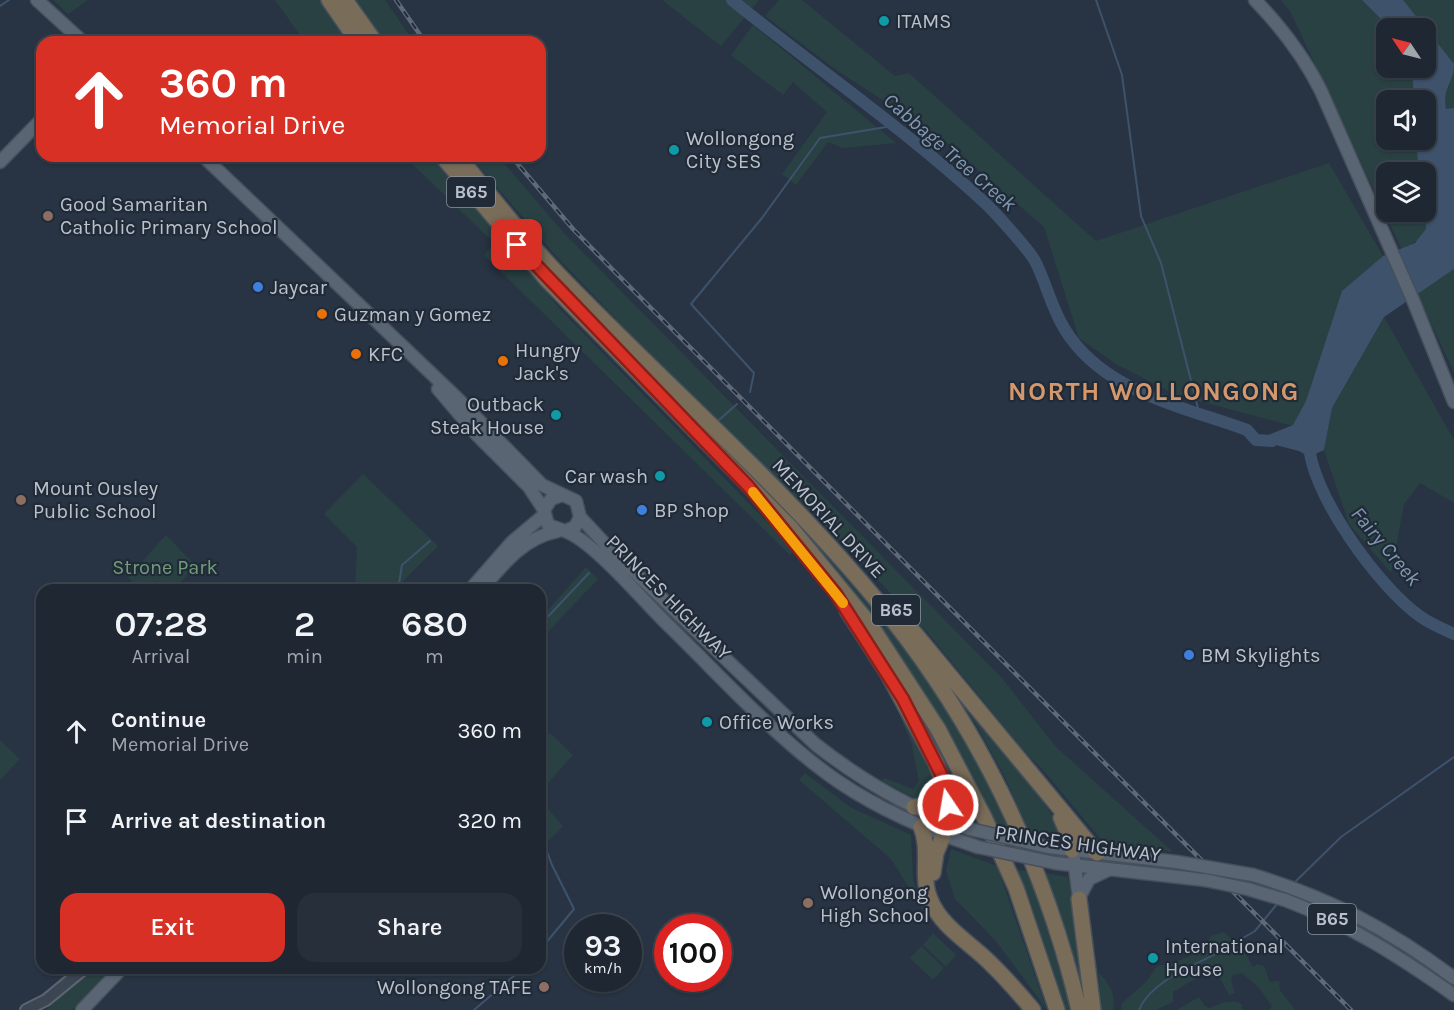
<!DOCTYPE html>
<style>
:root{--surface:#1e2732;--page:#262f3a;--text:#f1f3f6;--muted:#a1a5ac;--line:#3c444d;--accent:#d93025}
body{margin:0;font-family:Karla,sans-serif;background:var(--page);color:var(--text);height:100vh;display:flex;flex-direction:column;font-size:22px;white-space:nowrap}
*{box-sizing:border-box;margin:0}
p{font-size:20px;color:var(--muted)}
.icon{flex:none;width:33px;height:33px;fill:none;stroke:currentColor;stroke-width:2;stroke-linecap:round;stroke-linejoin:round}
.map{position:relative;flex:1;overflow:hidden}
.sheet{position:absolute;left:36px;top:584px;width:510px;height:390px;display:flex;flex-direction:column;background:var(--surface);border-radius:18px;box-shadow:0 2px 4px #0004,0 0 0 2px var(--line)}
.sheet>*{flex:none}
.banner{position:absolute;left:36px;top:36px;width:510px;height:126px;border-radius:18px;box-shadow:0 2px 4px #0004,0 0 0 2px var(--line);background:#d93025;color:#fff;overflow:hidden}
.needle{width:39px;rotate:305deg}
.buttons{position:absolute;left:1376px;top:18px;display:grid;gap:12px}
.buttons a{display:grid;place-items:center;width:60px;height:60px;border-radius:12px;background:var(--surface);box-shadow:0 2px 4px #0004,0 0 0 2px var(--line);font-size:30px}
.speed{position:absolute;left:564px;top:914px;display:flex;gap:12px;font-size:30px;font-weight:700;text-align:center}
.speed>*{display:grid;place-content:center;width:78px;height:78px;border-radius:50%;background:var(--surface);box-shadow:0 2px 4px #0004,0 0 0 2px var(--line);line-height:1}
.speed small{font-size:15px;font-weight:400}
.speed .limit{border:9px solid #d22;background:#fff;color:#111}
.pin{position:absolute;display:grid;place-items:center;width:51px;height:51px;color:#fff;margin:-26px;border-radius:12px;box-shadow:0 3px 9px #0006}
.me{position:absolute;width:66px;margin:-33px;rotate:348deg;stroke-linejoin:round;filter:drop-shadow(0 0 4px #0008)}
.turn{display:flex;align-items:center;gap:21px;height:126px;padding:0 24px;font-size:27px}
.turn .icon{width:78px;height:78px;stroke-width:2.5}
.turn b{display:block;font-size:42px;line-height:51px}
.eta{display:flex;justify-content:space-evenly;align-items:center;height:102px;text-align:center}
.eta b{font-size:36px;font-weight:600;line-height:42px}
.primary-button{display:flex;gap:12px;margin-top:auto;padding:12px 24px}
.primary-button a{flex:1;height:69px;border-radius:18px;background:var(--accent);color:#fff;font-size:24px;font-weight:600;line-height:69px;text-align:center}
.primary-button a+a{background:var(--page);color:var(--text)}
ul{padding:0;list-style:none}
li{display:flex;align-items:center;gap:18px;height:90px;padding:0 24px}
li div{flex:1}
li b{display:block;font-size:22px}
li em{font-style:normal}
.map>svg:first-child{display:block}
</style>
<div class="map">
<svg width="1454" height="1010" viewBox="0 0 1454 1010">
<rect width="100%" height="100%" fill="#283443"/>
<!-- green -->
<path fill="#2a4144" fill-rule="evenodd" d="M 53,0 L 88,0 L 68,14 Z
M 275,0 L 320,0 L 349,42 L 305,42 Z
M 352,0 L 385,0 L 414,42 L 381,42 Z
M 662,0 L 759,0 L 721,46 Z
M 779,0 L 802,0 L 895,76 L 909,73 L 1096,241 L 1329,163 L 1383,256 L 1342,292 L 1306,401 L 1293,426 L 1176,395 L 1116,364 L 1079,338 L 1044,227 L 945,141 L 835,69 L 765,16 Z
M 1281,0 L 1454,0 L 1454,229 L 1416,241 L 1402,250 L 1290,11 ZM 1386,28 L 1425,28 L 1425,68 L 1386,68 ZM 1386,100 L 1425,100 L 1425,140 L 1386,140 ZM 1386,172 L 1425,172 L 1425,212 L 1386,212 Z
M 753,25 L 896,143 L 843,148 L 828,142 L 796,185 L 782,174 L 827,112 L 793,82 L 783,95 L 731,55 Z
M 404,156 L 434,156 L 560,309 L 794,550 L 790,555 L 484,255 L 494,243 Z
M 470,156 L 498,156 L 563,232 L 1002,678 L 1056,747 L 1173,852 L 1104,843 L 1042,769 L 1023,750 L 928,633 L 842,542 L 636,340 L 556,256 Z
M 1454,269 L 1454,372 L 1417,294 Z
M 1384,317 L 1454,440 L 1454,503 L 1420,483 L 1404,504 L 1391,573 L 1349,524 L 1324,450 L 1332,408 Z
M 363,474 L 438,546 L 401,583 L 401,589 L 355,589 L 357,547 L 324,514 Z
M 789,512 C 827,553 867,593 900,639 C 944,699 979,765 1013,831 L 995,826 L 917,680 L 882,633 L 785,517 Z
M 166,535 L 195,565 L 175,589 L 140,589 L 128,577 Z
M 586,567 L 598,579 L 540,640 L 540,619 Z
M 937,669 L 987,725 L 1033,788 L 1056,821 L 1058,838 L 1029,834 L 1006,779 L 977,726 Z
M 896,681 L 944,753 L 978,822 L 954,813 L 950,787 Z
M 886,684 L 936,780 L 937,790 L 931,797 L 921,801 L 882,781 L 884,778 L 913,789 L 919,781 L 911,742 Z
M 550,733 L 573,755 L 540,792 L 540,744 Z
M 0,740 L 20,759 L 0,780 Z
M 805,773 L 850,807 L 911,835 L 913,879 L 925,913 L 891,859 L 799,780 Z
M 540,800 L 563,826 L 541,848 L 540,844 Z
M 951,849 L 997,866 L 1047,1010 L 996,941 L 955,899 L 946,871 Z
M 1013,869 L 1029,872 L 1072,1010 L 1060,1010 Z
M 1045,873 L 1068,877 L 1089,1010 L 1085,1010 Z
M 1224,932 L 1243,949 L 1253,967 L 1257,964 L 1264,966 L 1270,982 L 1279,981 L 1280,990 L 1295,1010 L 1269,1010 L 1272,1006 L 1259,988 L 1242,973 L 1233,975 L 1231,981 L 1235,993 L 1229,995 L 1220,978 L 1198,977 L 1173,992 L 1173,1002 L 1156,1010 L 1121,1010 L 1122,1003 L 1146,982 L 1157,966 C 1176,963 1201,955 1211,936 Z
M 933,933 L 956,955 L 946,967 L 923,945 Z
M 921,946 L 944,968 L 933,980 L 910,958 Z
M 92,968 L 111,968 L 72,1010 L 46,1010 Z
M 1099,973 C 1110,984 1116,995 1113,1010 L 1101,1010 Z
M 1199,997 L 1205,1006 L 1210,1008 C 1221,1003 1231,998 1243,1005 L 1241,1007 L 1244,1010 L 1177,1010 Z"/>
<!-- water -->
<path fill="#3e526c" d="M 1362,0 L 1403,0 L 1454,64 C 1454,84 1442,86 1446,109 L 1454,108 L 1454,269 L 1384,317 L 1332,408 L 1324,450 L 1309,457 L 1299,451 L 1256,440 L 1293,425 L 1306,401 L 1342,291 L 1383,256 L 1415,243 L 1426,229 L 1425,172 L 1419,172 L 1416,140 L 1425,140 L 1425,100 L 1414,100 L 1412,68 L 1425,68 L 1425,28 L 1390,28 Z"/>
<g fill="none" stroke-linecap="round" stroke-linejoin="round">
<!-- stream -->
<path stroke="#3e526c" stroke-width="2" d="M 1096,0 L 1122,75 L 1141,216 L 1161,263 L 1199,412
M 0,6 L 9,0
M 750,392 L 754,373 L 691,304 L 762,218 L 820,138 L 892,126
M 719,420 L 737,404
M 398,590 L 402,565 L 430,541
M 540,625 L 589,573
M 540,832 L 552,865 L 574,909 L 540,950
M 1294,883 L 1341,837 L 1454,757
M 1243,938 L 1255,931 L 1277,904
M 474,1010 L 523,968
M 1139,1010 C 1152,977 1208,961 1236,943"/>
<!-- river -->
<path stroke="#3e526c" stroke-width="12" d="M 732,0 C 816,68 905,129 984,202 C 994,211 1029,250 1035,261 C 1046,282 1051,307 1064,328 C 1102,392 1182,406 1247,430 L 1256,440 L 1272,441
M 1309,441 C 1308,491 1380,589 1421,617 C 1431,624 1443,629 1454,634"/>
<defs>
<path id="minor" d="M 26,1010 L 46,1000 L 85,968"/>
<path id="major" d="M 37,0 L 83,42
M 1255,0 C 1281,27 1304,57 1321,91 L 1413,300 L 1454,402
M 203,156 L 456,397 L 542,485 L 576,501 L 580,517 L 575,527 L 565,531 L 548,525 L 544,510 L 551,499 L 562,495
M 0,162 L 42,119
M 438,389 L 477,435 L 529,487 L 544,510
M 580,517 L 607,546 L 815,744 C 862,781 913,811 970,829
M 565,531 C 593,541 641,598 665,622 C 720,675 776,739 839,782 C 882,811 929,831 978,847
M 470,590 L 512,542 L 544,515
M 481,590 C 504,563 523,538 558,531
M 1048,847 L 1177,862
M 1074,859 L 1079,899
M 1055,863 L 1205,880
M 1253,875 C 1330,898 1390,930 1454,978
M 1079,898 L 1089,879 L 1108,870
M 1285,900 C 1347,923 1400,957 1454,995
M 82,1010 L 122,968"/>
<path id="highway" d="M 329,0 L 358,42
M 345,0 L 375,42
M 442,156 L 547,280 L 791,528 L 871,626 L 938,729 L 985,819 L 1016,888 L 1057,1010
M 458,156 C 491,196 523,238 559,275 C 665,385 782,485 879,603 C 976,721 1044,861 1079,1010
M 893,607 L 1097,853
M 847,610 L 887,672 L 936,763 L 948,796 L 946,821
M 914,807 L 935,804 L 946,788
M 1061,818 L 1070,838 L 1072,850
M 921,827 C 931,850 920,876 930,899 C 940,925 967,941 986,959 C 1003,975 1018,992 1033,1010
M 933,873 L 936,853 L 943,836
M 1079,899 L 1093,1010"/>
</defs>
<!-- minor casing -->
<use href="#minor" stroke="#5b6470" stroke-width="14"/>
<!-- major casing -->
<use href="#major" stroke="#464f5c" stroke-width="15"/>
<!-- highway casing -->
<use href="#highway" stroke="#47515d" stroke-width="18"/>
<!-- minor -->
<use href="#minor" stroke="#3c4653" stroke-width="10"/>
<!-- major -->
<use href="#major" stroke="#5a6573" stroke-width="12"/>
<!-- highway -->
<use href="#highway" stroke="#796c59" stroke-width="15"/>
<defs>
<path id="rail" d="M 396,0 L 425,42
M 511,156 L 573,229 L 613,270 L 1351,1010"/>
</defs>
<!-- rail casing -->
<use href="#rail" stroke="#5e6a79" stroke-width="4.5"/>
<!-- rail -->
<use href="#rail" stroke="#212b38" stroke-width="2" stroke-dasharray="7" stroke-linecap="butt"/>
<defs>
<path id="major-bridge" d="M 970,829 L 1048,847
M 978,847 L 1055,863
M 1177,862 L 1253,875
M 1205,880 L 1248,889 L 1285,900"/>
</defs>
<!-- major-bridge casing -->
<use href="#major-bridge" stroke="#464f5c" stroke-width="15" stroke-linecap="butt"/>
<!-- major-bridge -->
<use href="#major-bridge" stroke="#5a6573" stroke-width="12"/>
</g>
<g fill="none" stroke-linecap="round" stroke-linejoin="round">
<defs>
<path id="route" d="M 517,245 L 748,486 L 836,594 L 903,699 L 942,776 L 948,805"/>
</defs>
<!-- route casing -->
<use href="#route" stroke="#8d1f18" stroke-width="15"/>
<!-- route -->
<use href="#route" stroke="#d93025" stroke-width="10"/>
<!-- slow -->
<path stroke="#f59e0b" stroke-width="10" d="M 753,492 L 843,603"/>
</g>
<!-- markers -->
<g fill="#0f9aa8" stroke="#212b38" stroke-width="2">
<circle cx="884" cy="21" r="6"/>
<circle cx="674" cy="150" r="6"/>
<circle cx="556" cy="415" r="6"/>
<circle cx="660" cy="476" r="6"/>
<circle cx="707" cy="722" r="6"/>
<circle cx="1153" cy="958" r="6"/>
</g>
<g fill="#8d6e63" stroke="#212b38" stroke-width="2">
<circle cx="48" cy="216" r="6"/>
<circle cx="21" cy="500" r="6"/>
<circle cx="808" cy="903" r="6"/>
<circle cx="544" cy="987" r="6"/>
</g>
<g fill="#3f7fe0" stroke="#212b38" stroke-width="2">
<circle cx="258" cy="287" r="6"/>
<circle cx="642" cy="510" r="6"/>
<circle cx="1189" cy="655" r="6"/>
</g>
<g fill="#e8710a" stroke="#212b38" stroke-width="2">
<circle cx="322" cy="314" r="6"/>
<circle cx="356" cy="354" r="6"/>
<circle cx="503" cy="361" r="6"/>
</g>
<g text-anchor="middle" stroke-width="4.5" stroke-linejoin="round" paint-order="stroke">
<!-- shield labels -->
<g fill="#212b38" stroke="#8c94a0" stroke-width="1.5">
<rect x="447" y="177" width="48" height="30" rx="4.5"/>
<rect x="872" y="595" width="48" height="30" rx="4.5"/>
<rect x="1308" y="904" width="48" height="30" rx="4.5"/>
</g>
<g font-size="18" font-weight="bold" fill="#bac1cc">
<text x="471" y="198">B65</text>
<text x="896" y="616">B65</text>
<text x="1332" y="925">B65</text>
</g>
<!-- poi labels -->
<g font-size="20" fill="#bac1cc" stroke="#212b38" text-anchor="start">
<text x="896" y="28">ITAMS</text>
<text x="686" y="145">Wollongong<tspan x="686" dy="23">City SES</tspan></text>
<text x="60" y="211">Good Samaritan<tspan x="60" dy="23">Catholic Primary School</tspan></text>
<text x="270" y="294">Jaycar</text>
<text x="334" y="321">Guzman y Gomez</text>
<text x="515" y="357">Hungry<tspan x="515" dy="23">Jack's</tspan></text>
<text x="368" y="361">KFC</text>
<text x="544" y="411" text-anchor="end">Outback<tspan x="544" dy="23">Steak House</tspan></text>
<text x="648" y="483" text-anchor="end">Car wash</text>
<text x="33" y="495">Mount Ousley<tspan x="33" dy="23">Public School</tspan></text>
<text x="654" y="517">BP Shop</text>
<text x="1201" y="662">BM Skylights</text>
<text x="719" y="729">Office Works</text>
<text x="820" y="899">Wollongong<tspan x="820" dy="23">High School</tspan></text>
<text x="1165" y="953">International<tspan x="1165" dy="23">House</tspan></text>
<text x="532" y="994" text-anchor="end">Wollongong TAFE</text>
</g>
<!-- street labels -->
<g font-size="20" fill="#bac1cc" stroke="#212b38">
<text transform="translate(829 518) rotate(47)" y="7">MEMORIAL DRIVE</text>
<text transform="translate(669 597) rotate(45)" y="7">PRINCES HIGHWAY</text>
<text transform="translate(1078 843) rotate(8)" y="7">PRINCES HIGHWAY</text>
</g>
<!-- park labels -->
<g font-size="20" fill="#719d7b" stroke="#212b38">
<text x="165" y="574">Strone Park</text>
</g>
<!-- water labels -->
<g font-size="21" font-style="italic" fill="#8298b2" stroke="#212b38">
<text transform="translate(950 152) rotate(41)" y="7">Cabbage Tree Creek</text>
<text transform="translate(1386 546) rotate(50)" y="7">Fairy Creek</text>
</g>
<!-- district labels -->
<g font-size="26" font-weight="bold" letter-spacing="1.5" fill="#d5986c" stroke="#212b38">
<text x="1154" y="400">NORTH WOLLONGONG</text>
</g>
</g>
</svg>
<div class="buttons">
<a><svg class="needle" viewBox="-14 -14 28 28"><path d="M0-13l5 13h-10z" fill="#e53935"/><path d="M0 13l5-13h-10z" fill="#a1a5ac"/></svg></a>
<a><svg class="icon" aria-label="sound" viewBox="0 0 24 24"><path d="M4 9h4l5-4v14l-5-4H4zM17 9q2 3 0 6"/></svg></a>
<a><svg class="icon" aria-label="layers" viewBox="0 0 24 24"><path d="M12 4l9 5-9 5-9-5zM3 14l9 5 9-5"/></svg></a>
</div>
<div class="speed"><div>93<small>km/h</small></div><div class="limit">100</div></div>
<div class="pin" style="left:517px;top:245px;background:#d93025"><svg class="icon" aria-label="arrive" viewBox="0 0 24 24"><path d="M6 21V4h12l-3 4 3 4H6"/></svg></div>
<svg class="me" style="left:948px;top:805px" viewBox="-20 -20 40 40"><circle r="17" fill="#d93025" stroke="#fff" stroke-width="3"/><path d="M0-11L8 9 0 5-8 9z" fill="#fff"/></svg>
<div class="banner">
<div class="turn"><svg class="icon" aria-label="ahead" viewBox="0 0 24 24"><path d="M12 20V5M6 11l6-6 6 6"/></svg><div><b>360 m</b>Memorial Drive</div></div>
</div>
<section class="sheet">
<div class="eta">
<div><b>07:28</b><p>Arrival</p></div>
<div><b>2</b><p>min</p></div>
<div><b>680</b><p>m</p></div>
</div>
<ul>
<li><svg class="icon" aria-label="ahead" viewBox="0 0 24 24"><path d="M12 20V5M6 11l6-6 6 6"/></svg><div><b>Continue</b><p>Memorial Drive</p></div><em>360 m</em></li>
<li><svg class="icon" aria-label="arrive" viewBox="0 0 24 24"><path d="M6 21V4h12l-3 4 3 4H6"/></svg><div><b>Arrive at destination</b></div><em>320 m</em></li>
</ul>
<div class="primary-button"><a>Exit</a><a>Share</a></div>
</section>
</div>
